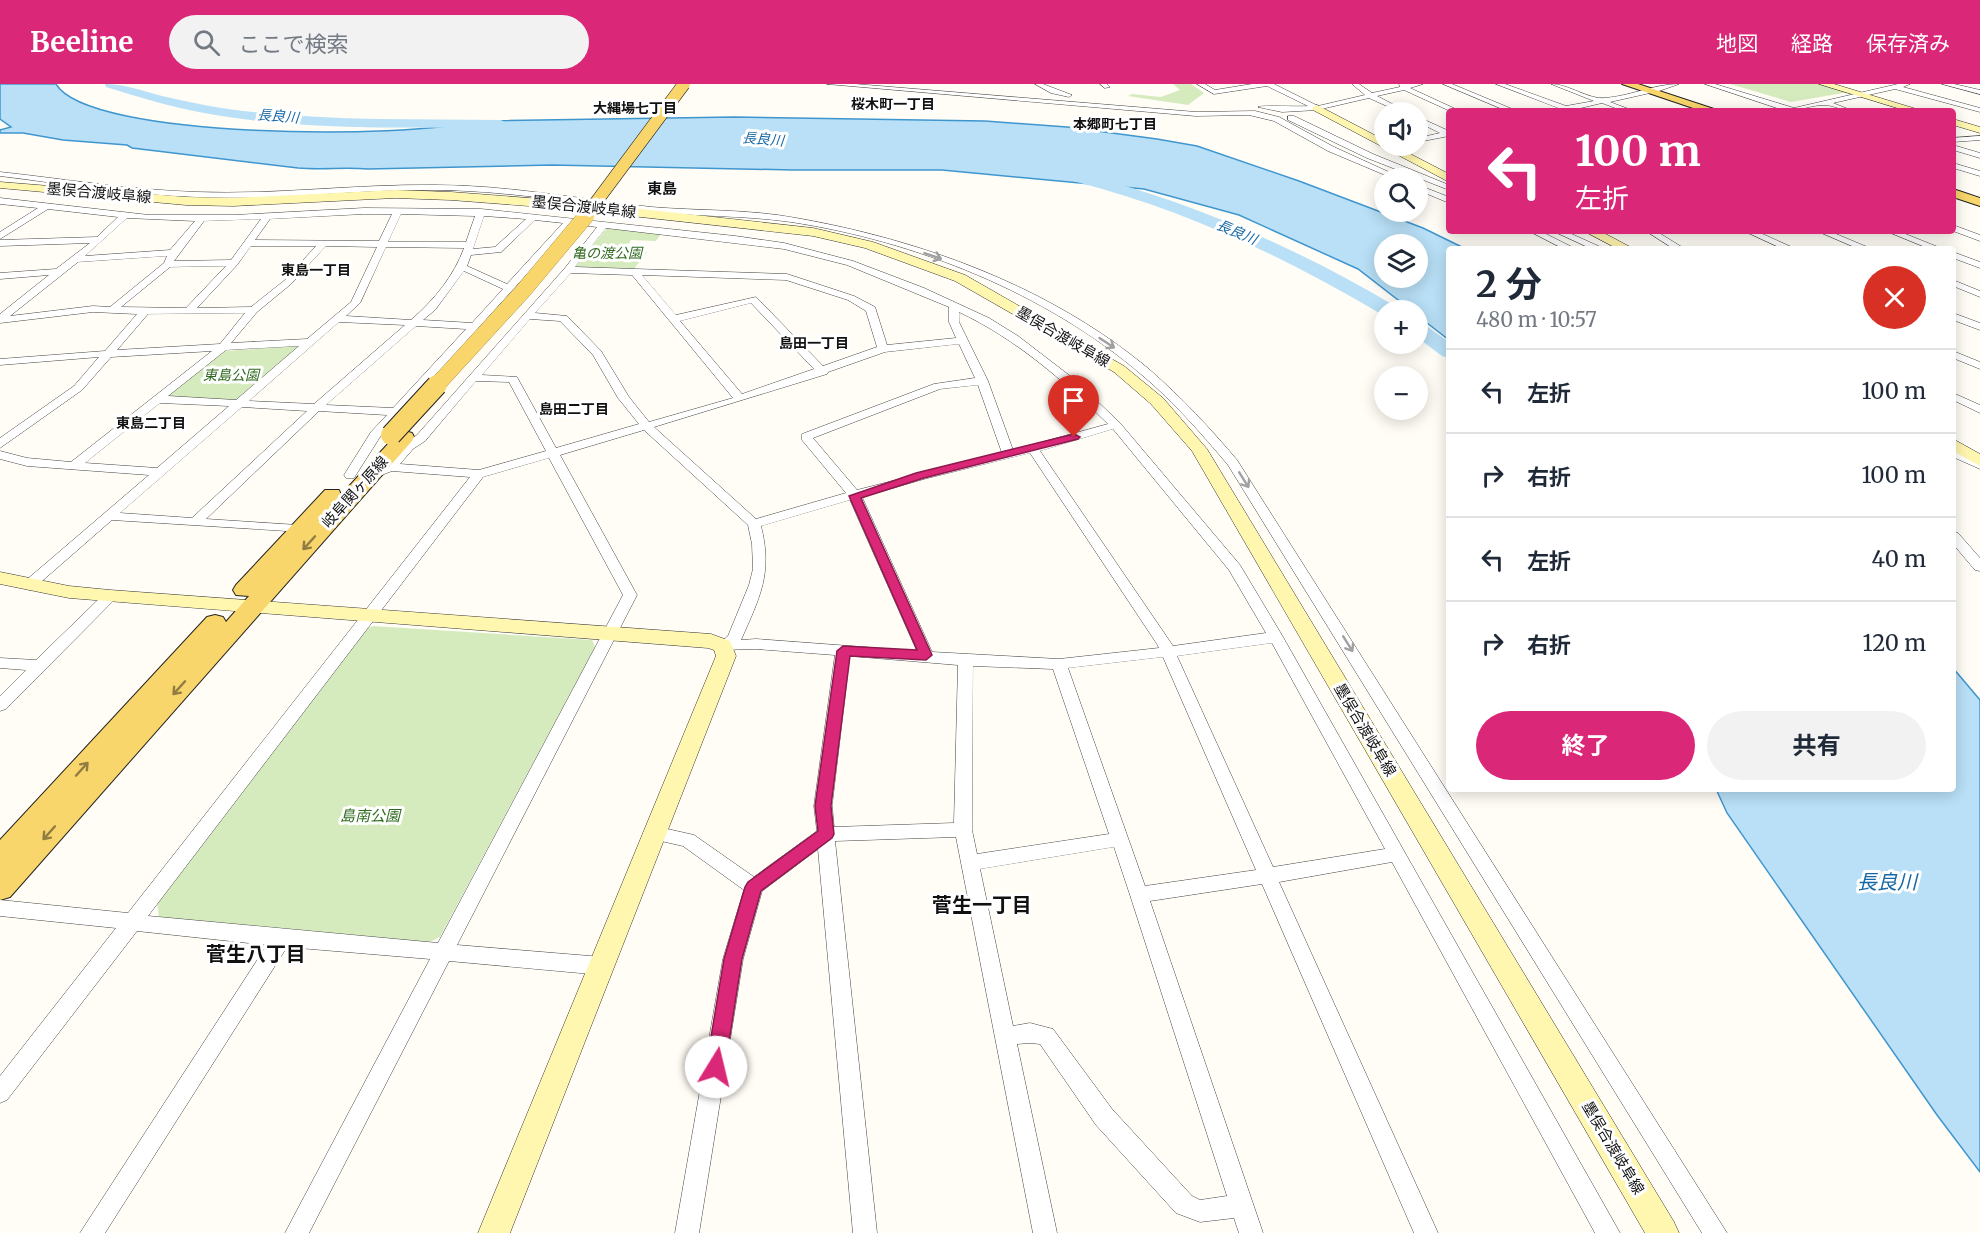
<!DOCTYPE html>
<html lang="ja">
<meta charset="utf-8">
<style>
:root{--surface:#fff;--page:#f2f2f3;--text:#1f2937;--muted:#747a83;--line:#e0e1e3;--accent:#db2777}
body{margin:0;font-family:Merriweather,"Noto Sans JP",serif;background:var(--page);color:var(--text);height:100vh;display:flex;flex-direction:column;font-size:22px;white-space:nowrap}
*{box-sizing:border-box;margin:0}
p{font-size:20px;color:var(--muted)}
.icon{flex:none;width:33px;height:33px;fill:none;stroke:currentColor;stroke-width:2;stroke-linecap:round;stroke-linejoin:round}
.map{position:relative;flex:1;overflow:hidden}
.sheet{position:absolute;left:1446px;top:162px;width:510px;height:546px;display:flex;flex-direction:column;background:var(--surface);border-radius:6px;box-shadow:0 3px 15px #0003}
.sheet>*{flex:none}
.top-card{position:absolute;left:1446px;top:24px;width:510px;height:126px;border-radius:6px;box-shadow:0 3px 15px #0003;background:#db2777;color:#fff;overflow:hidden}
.controls{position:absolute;left:1374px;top:18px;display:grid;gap:12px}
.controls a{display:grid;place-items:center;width:54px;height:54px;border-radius:50%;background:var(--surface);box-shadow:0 3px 15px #0003;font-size:30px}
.pin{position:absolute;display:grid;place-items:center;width:51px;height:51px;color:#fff;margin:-62px -26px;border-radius:50% 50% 50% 0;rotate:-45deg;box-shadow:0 0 6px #0007}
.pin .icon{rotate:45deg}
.me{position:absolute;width:66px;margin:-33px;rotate:9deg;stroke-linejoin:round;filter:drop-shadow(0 0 4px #0008)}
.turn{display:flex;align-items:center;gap:21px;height:126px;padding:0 30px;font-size:27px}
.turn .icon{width:78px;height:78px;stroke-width:2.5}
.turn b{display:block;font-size:42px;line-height:51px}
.round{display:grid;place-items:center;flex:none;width:63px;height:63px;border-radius:32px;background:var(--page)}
.overview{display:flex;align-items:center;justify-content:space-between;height:102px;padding:0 30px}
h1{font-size:36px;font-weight:700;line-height:45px}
.cta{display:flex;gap:12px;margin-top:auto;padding:12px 30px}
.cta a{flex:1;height:69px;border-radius:36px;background:var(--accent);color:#fff;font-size:24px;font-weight:700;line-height:69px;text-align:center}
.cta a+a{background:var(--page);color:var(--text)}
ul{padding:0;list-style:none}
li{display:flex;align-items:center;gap:18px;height:84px;padding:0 30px;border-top:2px solid var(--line)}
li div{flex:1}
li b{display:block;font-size:22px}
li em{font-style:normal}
header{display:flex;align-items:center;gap:36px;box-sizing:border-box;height:84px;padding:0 30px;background:var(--accent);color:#fff}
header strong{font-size:28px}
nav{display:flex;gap:33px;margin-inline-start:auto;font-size:21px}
.search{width:420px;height:54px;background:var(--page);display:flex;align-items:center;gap:15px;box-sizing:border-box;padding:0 21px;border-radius:33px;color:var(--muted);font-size:22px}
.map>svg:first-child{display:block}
</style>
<header>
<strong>Beeline</strong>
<div class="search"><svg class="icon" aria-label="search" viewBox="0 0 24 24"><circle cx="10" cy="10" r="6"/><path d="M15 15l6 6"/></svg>ここで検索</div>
<nav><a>地図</a><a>経路</a><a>保存済み</a></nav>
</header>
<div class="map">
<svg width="1980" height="1149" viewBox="0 0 1980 1149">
<rect width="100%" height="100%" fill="#fffdf5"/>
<!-- green -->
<path fill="#d5ebbd" d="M 1173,0 L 1191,0 L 1204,9 L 1188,21 L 1128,12 L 1132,10 L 1161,13 L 1180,6 Z
M 1730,0 L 1819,0 L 1849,8 L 1791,18 Z
M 607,144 L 661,150 L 656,157 L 631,156 L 624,167 L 647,168 L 634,185 L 575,183 Z
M 297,262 L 299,263 L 238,316 L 231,318 L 166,312 L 226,267 Z
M 373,542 L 592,556 L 595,563 L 440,853 L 428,859 L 159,834 L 157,816 L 366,545 Z"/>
<!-- water -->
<path fill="#b9e0f7" stroke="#3f96cf" stroke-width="1.5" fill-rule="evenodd" d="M 0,0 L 56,0 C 89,56 412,55 473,37 L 734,33 L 985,37 L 1067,43 L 1157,55 L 1197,62 L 1299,97 L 1423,144 L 1466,165 L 1449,165 L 1449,256 L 1418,232 L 1418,226 L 1411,226 L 1358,185 L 1239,131 L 1144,105 L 942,86 L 793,86 L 552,81 L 368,85 C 344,83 322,86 298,84 L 132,64 L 127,61 L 63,56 L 23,49 L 0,49 L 0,46 L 11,43 L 0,35 ZM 1384,160 L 1418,160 L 1418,194 L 1384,194 Z
M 1953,584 L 1980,616 L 1980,1088 L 1937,1031 L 1727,729 L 1716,705 L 1953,705 Z"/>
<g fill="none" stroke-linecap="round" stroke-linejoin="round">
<!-- river -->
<path fill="#b9e0f7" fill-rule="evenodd" d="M 105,0 C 126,0 142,7 162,12 C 192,19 222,25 253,28 C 335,37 418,35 501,36 L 508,40 L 501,44 C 402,43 301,47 204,29 C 170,23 139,13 106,3 Z
M 1078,89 C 1193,118 1293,162 1395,222 L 1398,226 L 1384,226 L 1384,231 L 1381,230 C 1283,172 1183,125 1073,97 L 1070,94 Z
M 1418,239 L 1425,241 L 1449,258 L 1449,274 L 1442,272 L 1418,254 Z"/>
<defs>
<path id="street" d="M 827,0 L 855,0 L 1196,28 L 1255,27 L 1279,33 L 1334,63 L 1402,94 L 1392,94 L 1328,67 L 1274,37 L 1249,31 L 1196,32 Z
M 1035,0 L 1043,0 L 1072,11 L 1069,13 L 1051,9 Z
M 1100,0 L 1107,0 L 1110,3 L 1105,4 Z
M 1197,0 L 1205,0 L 1215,6 L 1252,0 L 1274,0 L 1318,22 L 1365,11 L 1352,0 L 1359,0 L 1372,9 L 1400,3 L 1399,0 L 1423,0 L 1410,4 L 1460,27 L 1450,27 L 1404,6 L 1377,12 L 1408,28 L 1400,28 L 1369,14 L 1317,26 L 1282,28 L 1258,23 C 1262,21 1299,23 1308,22 L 1267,2 L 1214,10 Z
M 1443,0 L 1452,0 L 1517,27 L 1507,27 Z
M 1496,0 L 1505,0 L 1566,22 L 1594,17 L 1551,0 C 1569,0 1589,16 1605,14 C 1631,12 1654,0 1679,0 L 1659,7 L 1610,18 L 1634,27 L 1623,27 L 1602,19 L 1568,27 L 1550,27 L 1558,24 Z
M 1705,0 L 1715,0 L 1794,24 L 1898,0 L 1910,0 L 1903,3 L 1980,24 L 1980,28 L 1895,5 L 1833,19 L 1853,27 C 1842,27 1834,21 1824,21 C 1811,21 1799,27 1786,27 Z
M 1942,0 L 1954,0 L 1980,6 L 1980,10 Z
M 1288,32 L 1294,32 L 1373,70 L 1449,101 L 1449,106 L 1367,74 L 1288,36 Z
M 1418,33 L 1449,47 L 1449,52 L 1418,58 L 1418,54 L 1440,49 L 1418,38 Z
M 1980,52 L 1980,56 L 1953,58 L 1953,54 Z
M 1953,61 L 1980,69 L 1980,74 L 1953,66 Z
M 1953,79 L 1980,87 L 1980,92 L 1953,84 Z
M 0,88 C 65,95 131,106 197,108 C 276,111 355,100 435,101 C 507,101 579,115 651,123 C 699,127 749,125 796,134 C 922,156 1051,203 1150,286 C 1182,314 1210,344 1237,376 L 1727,1149 L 1702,1149 L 1228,381 C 1201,349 1174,318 1142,291 C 1046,209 916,157 791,138 C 743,131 695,133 647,127 C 576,119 504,106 432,106 C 353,105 274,117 196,113 C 130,111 65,100 0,92 Z
M 1418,101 L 1449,113 L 1449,119 L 1418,106 Z
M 0,114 L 149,131 L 235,131 L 364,124 L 481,125 L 735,152 L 784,159 L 853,177 L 924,204 L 989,234 L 1018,252 L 1074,295 L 1120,339 L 1240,481 L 1283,553 L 1620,1149 L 1595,1149 L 1392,778 L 1279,798 L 1438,1149 L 1414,1149 L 1262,800 L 1150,817 L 1263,1149 L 1239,1149 L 1234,1134 L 1200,1138 L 1176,1129 L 1096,1041 L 1040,960 L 1030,959 L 1017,960 L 1057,1149 L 1033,1149 L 956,753 L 835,757 L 877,1149 L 853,1149 L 818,765 L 762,807 L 743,875 L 699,1149 L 675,1149 L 723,875 L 744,806 L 683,762 L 648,754 L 645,749 L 648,744 L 654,742 L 694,751 L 754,793 L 817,747 L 814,722 L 835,571 L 756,565 L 718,566 L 716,562 L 728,552 L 749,501 L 753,485 L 752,460 L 748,441 L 644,346 L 560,371 L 637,511 L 457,861 L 602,873 L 609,876 L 612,882 L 609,888 L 602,891 L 449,877 L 309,1149 L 285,1149 L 430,875 L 287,863 L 105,1149 L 80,1149 L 267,861 L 137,847 L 7,1016 L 0,1019 L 0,992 L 116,844 L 0,832 L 0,816 L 128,829 L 470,393 L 392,387 L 369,396 L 363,392 L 387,380 L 405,359 L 417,351 L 565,184 L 597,143 L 572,140 L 380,353 L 354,394 L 346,394 L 344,391 L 371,348 L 387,331 L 319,327 L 206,435 L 298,441 L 303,442 L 305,445 L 303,448 L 112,436 L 34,504 L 29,506 L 22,501 L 24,498 L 149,391 L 27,382 L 0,375 L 0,367 L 27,374 L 71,378 L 212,267 L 111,273 L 82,306 L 0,364 L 0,354 L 74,302 L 99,273 L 0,281 L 0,275 L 105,267 L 137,230 L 93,228 L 0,239 L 0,230 L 49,191 L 0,195 L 0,189 L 56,185 L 90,159 L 0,162 L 0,156 L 97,153 L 118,133 L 48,125 L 0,155 L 0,148 L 38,124 L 0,120 ZM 364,130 L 392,130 L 379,157 L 255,156 L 270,135 ZM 401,130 L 475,132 L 466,158 L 388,158 ZM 484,132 L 526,135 L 495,163 L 473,165 ZM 127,134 L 195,137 L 170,166 L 85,172 ZM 261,135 L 231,176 L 174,177 L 204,137 ZM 535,136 L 563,139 L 507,200 L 467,182 L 471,171 L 501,168 ZM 606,144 L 784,165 L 847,181 L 949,223 L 949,238 L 956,254 L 887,261 L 875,223 L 854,212 L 787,190 L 575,183 ZM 251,162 L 316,162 L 285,196 L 251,223 L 197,224 L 237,181 ZM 326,162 L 377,163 L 351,218 L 307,255 L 231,259 L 257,228 L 291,200 ZM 386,163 L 464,164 C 454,192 434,216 411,236 L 346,232 L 360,219 ZM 167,172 L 164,179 L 110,223 L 93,222 L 10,232 L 78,178 ZM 226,182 L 186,224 L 121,223 L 170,183 ZM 464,187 L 503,205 L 472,239 L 423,236 L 435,226 ZM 571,189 L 632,191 L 733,314 L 649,338 L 629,313 L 601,267 L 567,232 L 535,229 ZM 642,191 L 786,196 L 848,216 L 866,227 L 877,263 L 823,282 L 756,213 L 676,231 ZM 751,219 L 814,285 L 742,310 L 680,237 ZM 959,228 C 1016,255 1063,296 1108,340 L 1013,366 L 988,297 L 959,238 ZM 245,229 L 220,260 L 117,266 L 148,230 ZM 530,235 L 560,237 L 593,271 L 618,314 L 639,340 L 556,364 L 517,293 L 482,291 ZM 339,238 L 405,241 L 314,320 L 249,317 ZM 416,242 L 466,245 L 393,324 L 326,321 ZM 959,260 L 975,294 L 934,300 L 802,350 L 802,356 L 846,409 L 756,435 L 654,343 L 827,290 L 828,288 L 885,268 ZM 299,262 L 236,316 L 168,312 L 226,266 ZM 476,297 L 509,298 L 546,367 L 479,386 L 400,380 L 413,365 L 425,357 ZM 978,301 L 1002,369 L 857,406 L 813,354 L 940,305 ZM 160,319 L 229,322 L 157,384 L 85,379 ZM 242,323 L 307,327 L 192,434 L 120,429 ZM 1113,345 L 1229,486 L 1266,549 L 1173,562 L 1040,367 ZM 1030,369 L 1157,560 L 1159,564 L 1059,575 L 932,568 L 862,413 L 924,395 ZM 549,374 L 623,511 L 438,859 L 148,832 L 483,393 ZM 850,416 L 917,567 L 756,555 L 741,556 C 760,513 773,489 761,442 ZM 1272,559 L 1385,765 L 1273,783 L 1177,572 ZM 850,572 L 958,581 L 954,739 L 834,743 L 832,722 ZM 1163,573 L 1256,786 L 1145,802 L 1068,584 ZM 973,582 L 1053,585 L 1109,750 L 977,770 L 972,746 ZM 1114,763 L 1130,811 L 1227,1112 L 1200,1116 L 1192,1112 L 1112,1025 L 1053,945 L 1030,939 L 1013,942 L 980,785 Z
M 1953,141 L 1980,151 L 1980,157 L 1953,147 Z
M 1529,147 L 1540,147 L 1576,165 L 1564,165 Z
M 1553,147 L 1565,147 L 1605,165 L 1592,165 Z
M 1646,147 L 1656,147 L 1685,165 L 1674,165 Z
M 1744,147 L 1756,147 L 1796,165 L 1783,165 Z
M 1817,147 L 1829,147 L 1872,165 L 1859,165 Z
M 1886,147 L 1898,147 L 1943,165 L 1930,165 Z
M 1953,168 L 1980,178 L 1980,184 L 1953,174 Z
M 1953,196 L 1980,207 L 1980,213 L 1953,202 Z
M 1953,229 L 1980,239 L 1980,246 L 1953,236 Z
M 1953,267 L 1980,278 L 1980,285 L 1953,274 Z
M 1953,309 L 1980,321 L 1980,329 L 1953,316 Z
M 1953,364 L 1980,376 L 1980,385 L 1953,373 Z
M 1953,448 L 1958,449 L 1980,474 L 1980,487 L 1975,486 L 1953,460 Z
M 110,507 L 115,509 L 117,512 L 115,515 L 6,625 L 0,627 L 0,612 L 26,586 L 0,584 L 0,574 L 36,576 L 105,509 Z"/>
<path id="secondary" d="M 1819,0 L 1834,0 L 1923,27 L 1907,27 Z
M 1317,21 L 1384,56 L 1384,62 L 1395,62 L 1449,90 L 1449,98 L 1313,26 L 1312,24 Z
M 1953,35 L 1980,43 L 1980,49 L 1953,41 Z
M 0,98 L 186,113 L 233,114 L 395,106 L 451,108 L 568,117 L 813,144 L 873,158 L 965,191 L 1124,282 L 1163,314 L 1207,365 L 1674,1138 L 1679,1149 L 1645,1149 L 1192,367 L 1151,320 L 1114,288 L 955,197 L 865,164 L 813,152 L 568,125 L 451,116 L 395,114 L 233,122 L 186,121 L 0,104 Z
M 1584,147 L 1600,147 L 1634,165 L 1618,165 Z
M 1953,355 L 1980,370 L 1980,382 L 1953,367 Z
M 0,488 L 69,502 L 110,506 L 711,550 L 730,557 L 736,572 L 510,1149 L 478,1149 L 716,572 L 714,566 L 708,564 L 69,514 L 0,500 Z"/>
<path id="primary" d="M 1622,0 L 1638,0 L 1720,27 L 1702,27 Z
M 1953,105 L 1980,114 L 1980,122 L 1953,113 Z
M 405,347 L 412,349 L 414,353 L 412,357 L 10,813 L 0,816 L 0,756 L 207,533 L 215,531 L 223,533 L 226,538 L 249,512 L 236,511 L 233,506 L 236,501 L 325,406 L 339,406 L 341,411 L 398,349 Z"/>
</defs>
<!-- street casing -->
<use href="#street" stroke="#444" stroke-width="1"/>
<!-- secondary casing -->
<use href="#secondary" stroke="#333" stroke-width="1"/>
<!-- primary casing -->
<use href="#primary" stroke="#222" stroke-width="2"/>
<!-- street -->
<use href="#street" fill="#fff" fill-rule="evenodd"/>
<!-- secondary -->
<use href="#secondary" fill="#fff6b0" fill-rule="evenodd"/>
<!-- primary -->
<use href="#primary" fill="#f9d66b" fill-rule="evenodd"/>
<defs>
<path id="primary-bridge-far2" d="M 585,133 L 684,0"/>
<path id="primary-bridge-far1" d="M 436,302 L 523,207 L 586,132"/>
<path id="primary-bridge" d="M 391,351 L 437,301"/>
</defs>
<!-- primary-bridge-far2 casing -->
<use href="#primary-bridge-far2" stroke="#222" stroke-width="13" stroke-linecap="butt"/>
<!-- primary-bridge-far1 casing -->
<use href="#primary-bridge-far1" stroke="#222" stroke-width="16" stroke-linecap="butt"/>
<!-- primary-bridge casing -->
<use href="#primary-bridge" stroke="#222" stroke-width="22" stroke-linecap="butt"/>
<!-- primary-bridge-far2 -->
<use href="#primary-bridge-far2" stroke="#f9d66b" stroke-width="12"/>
<!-- primary-bridge-far1 -->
<use href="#primary-bridge-far1" stroke="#f9d66b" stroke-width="16"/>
<!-- primary-bridge -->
<use href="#primary-bridge" stroke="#f9d66b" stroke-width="20"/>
</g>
<!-- one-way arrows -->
<defs><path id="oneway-shaft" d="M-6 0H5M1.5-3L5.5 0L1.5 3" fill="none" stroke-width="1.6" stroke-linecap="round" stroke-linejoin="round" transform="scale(1.5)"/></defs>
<g stroke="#a0a0a0">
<use href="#oneway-shaft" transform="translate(933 172) rotate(19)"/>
<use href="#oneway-shaft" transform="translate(1107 259) rotate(33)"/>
<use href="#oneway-shaft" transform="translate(1244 396) rotate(58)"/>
<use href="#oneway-shaft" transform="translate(1348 560) rotate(58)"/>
</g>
<g stroke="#917d42">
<use href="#oneway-shaft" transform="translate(309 459) rotate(132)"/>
<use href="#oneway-shaft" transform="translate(179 604) rotate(132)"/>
<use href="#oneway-shaft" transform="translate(82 685) rotate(-48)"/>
<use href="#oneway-shaft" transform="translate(49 749) rotate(132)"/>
</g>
<!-- route -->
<path fill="#db2777" stroke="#8e194d" stroke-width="1.5" d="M 1074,350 L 1080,353 L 1078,355 L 924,394 L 861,414 L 932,571 L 926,576 L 850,572 L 831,722 L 834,750 L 832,754 L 761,807 L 742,875 L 725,983 L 722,989 L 716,992 L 709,989 L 706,983 L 724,875 L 745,803 L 748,798 L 818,747 L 815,722 L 837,567 L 843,562 L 917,566 L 849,412 L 916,389 Z"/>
<g text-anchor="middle" stroke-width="6" stroke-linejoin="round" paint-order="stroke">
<!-- far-neighbourhood labels -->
<g font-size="14" font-weight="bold" fill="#111" stroke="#fff">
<text x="893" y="25">桜木町一丁目</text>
<text x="635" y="29">大縄場七丁目</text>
<text x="1115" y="45">本郷町七丁目</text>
<text x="316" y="191">東島一丁目</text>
<text x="814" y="264">島田一丁目</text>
<text x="574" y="330">島田二丁目</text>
<text x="151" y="344">東島二丁目</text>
</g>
<!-- far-water labels -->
<g font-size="14" font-style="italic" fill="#1768a6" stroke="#fff">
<text transform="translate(278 32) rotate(5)" y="5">長良川</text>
<text transform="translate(763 55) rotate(5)" y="5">長良川</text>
<text transform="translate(1237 148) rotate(23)" y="5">長良川</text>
</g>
<!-- far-park labels -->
<g font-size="14" font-style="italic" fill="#2f6b1f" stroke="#fff">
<text x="607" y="174">亀の渡公園</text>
<text x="231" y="296">東島公園</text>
</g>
<!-- far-quarter labels -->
<g font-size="15" font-weight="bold" fill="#111" stroke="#fff">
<text x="662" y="110">東島</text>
</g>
<!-- street labels -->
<g font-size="15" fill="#111" stroke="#fff">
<text transform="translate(99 109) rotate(5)" y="5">墨俣合渡岐阜線</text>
<text transform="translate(584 123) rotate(6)" y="5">墨俣合渡岐阜線</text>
<text transform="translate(1063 253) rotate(30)" y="5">墨俣合渡岐阜線</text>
<text transform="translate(355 408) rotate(-48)" y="5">岐阜関ヶ原線</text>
<text transform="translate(1365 646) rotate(59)" y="5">墨俣合渡岐阜線</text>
<text transform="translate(1613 1064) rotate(59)" y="5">墨俣合渡岐阜線</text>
</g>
<!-- park labels -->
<g font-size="15" font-style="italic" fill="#2f6b1f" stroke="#fff">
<text x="370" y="737">島南公園</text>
</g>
<!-- near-water labels -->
<g font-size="20" font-style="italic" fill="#1768a6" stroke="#fff">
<text x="1887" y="805">長良川</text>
</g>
<!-- near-neighbourhood labels -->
<g font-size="20" font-weight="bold" fill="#111" stroke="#fff">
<text x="982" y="828">菅生一丁目</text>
<text x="256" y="877">菅生八丁目</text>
</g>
</g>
</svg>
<div class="controls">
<a><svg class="icon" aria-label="sound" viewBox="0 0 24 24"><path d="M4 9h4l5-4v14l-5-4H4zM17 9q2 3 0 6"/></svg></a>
<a><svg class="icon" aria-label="search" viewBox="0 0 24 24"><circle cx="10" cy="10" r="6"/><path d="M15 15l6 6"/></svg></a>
<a><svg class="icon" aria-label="layers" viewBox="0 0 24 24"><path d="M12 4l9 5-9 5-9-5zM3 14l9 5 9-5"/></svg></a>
<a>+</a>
<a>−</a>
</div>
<div class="pin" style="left:1074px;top:353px;background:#d93025"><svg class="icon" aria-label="arrive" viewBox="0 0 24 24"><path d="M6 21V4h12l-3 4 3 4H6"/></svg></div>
<svg class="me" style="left:716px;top:983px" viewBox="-20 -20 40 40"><circle r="19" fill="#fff"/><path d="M0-13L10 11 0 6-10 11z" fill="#db2777"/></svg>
<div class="top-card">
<div class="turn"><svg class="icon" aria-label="left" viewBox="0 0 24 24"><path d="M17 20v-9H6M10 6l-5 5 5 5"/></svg><div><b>100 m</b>左折</div></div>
</div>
<section class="sheet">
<div class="overview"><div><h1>2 分</h1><p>480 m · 10:57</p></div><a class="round" style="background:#d93025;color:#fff"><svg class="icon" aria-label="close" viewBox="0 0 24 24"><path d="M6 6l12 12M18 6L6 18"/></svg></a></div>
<ul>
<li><svg class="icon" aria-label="left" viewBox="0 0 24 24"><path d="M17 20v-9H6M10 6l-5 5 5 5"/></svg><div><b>左折</b></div><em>100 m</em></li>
<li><svg class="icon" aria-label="right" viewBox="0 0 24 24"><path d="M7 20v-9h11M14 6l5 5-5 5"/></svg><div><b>右折</b></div><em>100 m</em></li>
<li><svg class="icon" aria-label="left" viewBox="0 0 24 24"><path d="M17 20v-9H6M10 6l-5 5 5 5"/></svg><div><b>左折</b></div><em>40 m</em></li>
<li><svg class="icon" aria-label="right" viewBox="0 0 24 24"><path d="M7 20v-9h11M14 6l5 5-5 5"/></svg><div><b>右折</b></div><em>120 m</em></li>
</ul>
<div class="cta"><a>終了</a><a>共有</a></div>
</section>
</div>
